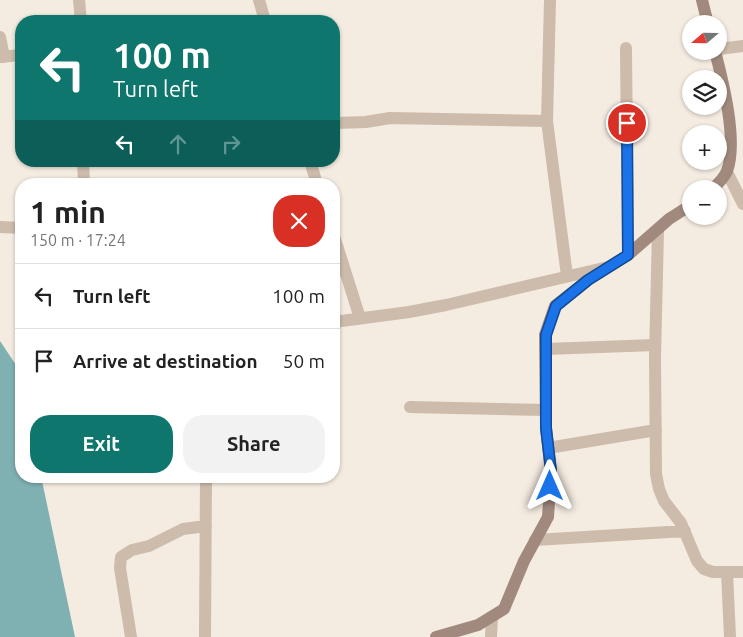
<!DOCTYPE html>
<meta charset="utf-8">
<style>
:root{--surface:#fff;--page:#f2f2f2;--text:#222;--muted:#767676;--line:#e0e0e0;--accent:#0f766e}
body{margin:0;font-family:Ubuntu,sans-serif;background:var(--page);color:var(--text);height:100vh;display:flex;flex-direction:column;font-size:19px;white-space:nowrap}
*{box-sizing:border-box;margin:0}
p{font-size:16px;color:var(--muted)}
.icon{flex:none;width:28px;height:28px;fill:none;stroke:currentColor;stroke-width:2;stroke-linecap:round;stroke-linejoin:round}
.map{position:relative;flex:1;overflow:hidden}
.side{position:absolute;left:15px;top:178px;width:325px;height:305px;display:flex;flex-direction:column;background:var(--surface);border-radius:20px;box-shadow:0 1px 4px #0004}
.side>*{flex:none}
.guide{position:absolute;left:15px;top:15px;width:325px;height:152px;border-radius:20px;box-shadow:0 1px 4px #0004;background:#0f766e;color:#fff;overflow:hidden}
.needle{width:32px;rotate:250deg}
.fabs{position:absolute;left:682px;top:15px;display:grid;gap:10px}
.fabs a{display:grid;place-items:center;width:45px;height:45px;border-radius:50%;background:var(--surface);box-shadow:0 1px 4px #0004;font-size:25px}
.pin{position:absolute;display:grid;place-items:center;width:42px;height:42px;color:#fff;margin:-21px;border:2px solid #fff;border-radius:50%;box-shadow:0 1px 5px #0007}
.me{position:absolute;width:55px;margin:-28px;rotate:0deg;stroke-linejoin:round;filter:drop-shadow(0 0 4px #0008)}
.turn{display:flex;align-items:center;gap:18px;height:105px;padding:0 15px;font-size:22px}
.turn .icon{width:65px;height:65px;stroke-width:2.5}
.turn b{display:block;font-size:35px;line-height:42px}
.lanes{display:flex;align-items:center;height:48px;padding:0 15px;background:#0003;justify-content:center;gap:25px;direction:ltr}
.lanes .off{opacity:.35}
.round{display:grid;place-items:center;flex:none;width:52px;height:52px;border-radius:20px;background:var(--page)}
.headline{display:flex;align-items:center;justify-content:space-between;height:85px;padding:0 15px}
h1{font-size:30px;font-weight:700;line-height:38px}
.cta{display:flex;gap:10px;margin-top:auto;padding:10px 15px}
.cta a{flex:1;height:58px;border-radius:20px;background:var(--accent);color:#fff;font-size:20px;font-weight:700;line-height:58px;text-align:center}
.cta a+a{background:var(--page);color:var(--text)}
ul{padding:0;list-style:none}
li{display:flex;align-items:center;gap:15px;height:65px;padding:0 15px;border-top:1px solid var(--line)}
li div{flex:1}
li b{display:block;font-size:19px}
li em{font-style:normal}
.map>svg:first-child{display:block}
</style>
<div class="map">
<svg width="743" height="637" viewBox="0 0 743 637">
<rect width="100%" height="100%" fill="#f4ebe1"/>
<!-- water -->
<path fill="#7fb0b2" d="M 0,341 L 18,368 L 21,382 L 21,476 L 41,476 L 75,637 L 0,637 Z"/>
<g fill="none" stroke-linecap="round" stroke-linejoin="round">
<!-- street -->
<path stroke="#cdbbac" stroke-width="12" d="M 79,0 L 81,21
M 259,0 L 265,21
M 550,0 L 547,121 L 567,276
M 0,37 L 4,57
M 626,48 L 628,255
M 719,49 L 743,46
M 0,57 L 21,55
M 334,123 L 366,122 L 390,118 L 547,121
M 83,161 L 84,184
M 310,161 L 317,184
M 727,172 L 743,204
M 0,227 L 21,228
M 658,230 L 655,357 L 656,474 L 659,489 L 664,501 L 681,523 L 697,561 L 704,569 L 713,572 L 743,572
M 334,236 L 360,318
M 334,322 L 409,312 L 446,305 L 608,267
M 546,349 L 655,345
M 410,407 L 546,410
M 548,448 L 656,430
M 535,540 L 685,531
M 727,572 L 730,637
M 131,637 L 120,568 L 121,557 L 132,550 L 149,546 L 183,529 L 206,526
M 205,637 L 206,476
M 491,637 L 492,617"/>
<!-- secondary -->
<path stroke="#a18a7d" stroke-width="12" d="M 702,0 L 708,24
M 712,189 C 718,184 724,178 727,171 C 738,141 723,82 715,51
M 436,637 L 478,625 L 504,609 L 524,561 L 548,517 L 551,471 L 546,428 L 545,335 L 555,306 L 588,280 L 628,255 L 669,219 L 691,205"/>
</g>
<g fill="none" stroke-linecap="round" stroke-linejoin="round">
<defs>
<path id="route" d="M 550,486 L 551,471 L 546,428 L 546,335 L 556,306 L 588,280 L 628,255 L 627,123"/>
</defs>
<!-- route casing -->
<use href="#route" stroke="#114b97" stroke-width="12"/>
<!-- route -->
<use href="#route" stroke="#1a73e8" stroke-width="9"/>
</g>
</svg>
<div class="fabs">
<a><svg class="needle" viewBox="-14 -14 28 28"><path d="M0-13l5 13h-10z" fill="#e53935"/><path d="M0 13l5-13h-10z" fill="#767676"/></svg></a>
<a><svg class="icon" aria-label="layers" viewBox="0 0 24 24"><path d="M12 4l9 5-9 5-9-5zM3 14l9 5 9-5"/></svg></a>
<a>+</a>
<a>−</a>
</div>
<div class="pin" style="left:627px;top:123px;background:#d93025"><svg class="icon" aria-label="arrive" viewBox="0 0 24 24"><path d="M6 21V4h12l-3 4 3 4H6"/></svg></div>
<svg class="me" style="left:550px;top:486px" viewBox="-20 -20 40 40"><path d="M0-17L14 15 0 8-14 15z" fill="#1a73e8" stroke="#fff" stroke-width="4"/></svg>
<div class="guide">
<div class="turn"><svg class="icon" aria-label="left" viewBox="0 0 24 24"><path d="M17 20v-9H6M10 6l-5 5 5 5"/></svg><div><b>100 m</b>Turn left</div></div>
<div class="lanes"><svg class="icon" aria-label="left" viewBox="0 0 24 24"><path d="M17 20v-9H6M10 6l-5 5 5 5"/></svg><svg class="icon off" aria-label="ahead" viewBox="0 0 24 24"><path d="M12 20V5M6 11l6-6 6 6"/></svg><svg class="icon off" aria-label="right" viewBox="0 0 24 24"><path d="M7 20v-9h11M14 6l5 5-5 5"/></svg></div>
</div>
<section class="side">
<div class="headline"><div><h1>1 min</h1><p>150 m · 17:24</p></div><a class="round" style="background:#d93025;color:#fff"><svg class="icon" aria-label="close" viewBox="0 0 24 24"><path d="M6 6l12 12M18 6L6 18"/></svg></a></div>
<ul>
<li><svg class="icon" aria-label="left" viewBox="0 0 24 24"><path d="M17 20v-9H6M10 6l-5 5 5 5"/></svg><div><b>Turn left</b></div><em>100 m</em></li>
<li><svg class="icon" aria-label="arrive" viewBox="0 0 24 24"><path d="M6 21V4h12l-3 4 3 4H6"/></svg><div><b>Arrive at destination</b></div><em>50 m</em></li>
</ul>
<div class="cta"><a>Exit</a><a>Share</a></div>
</section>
</div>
